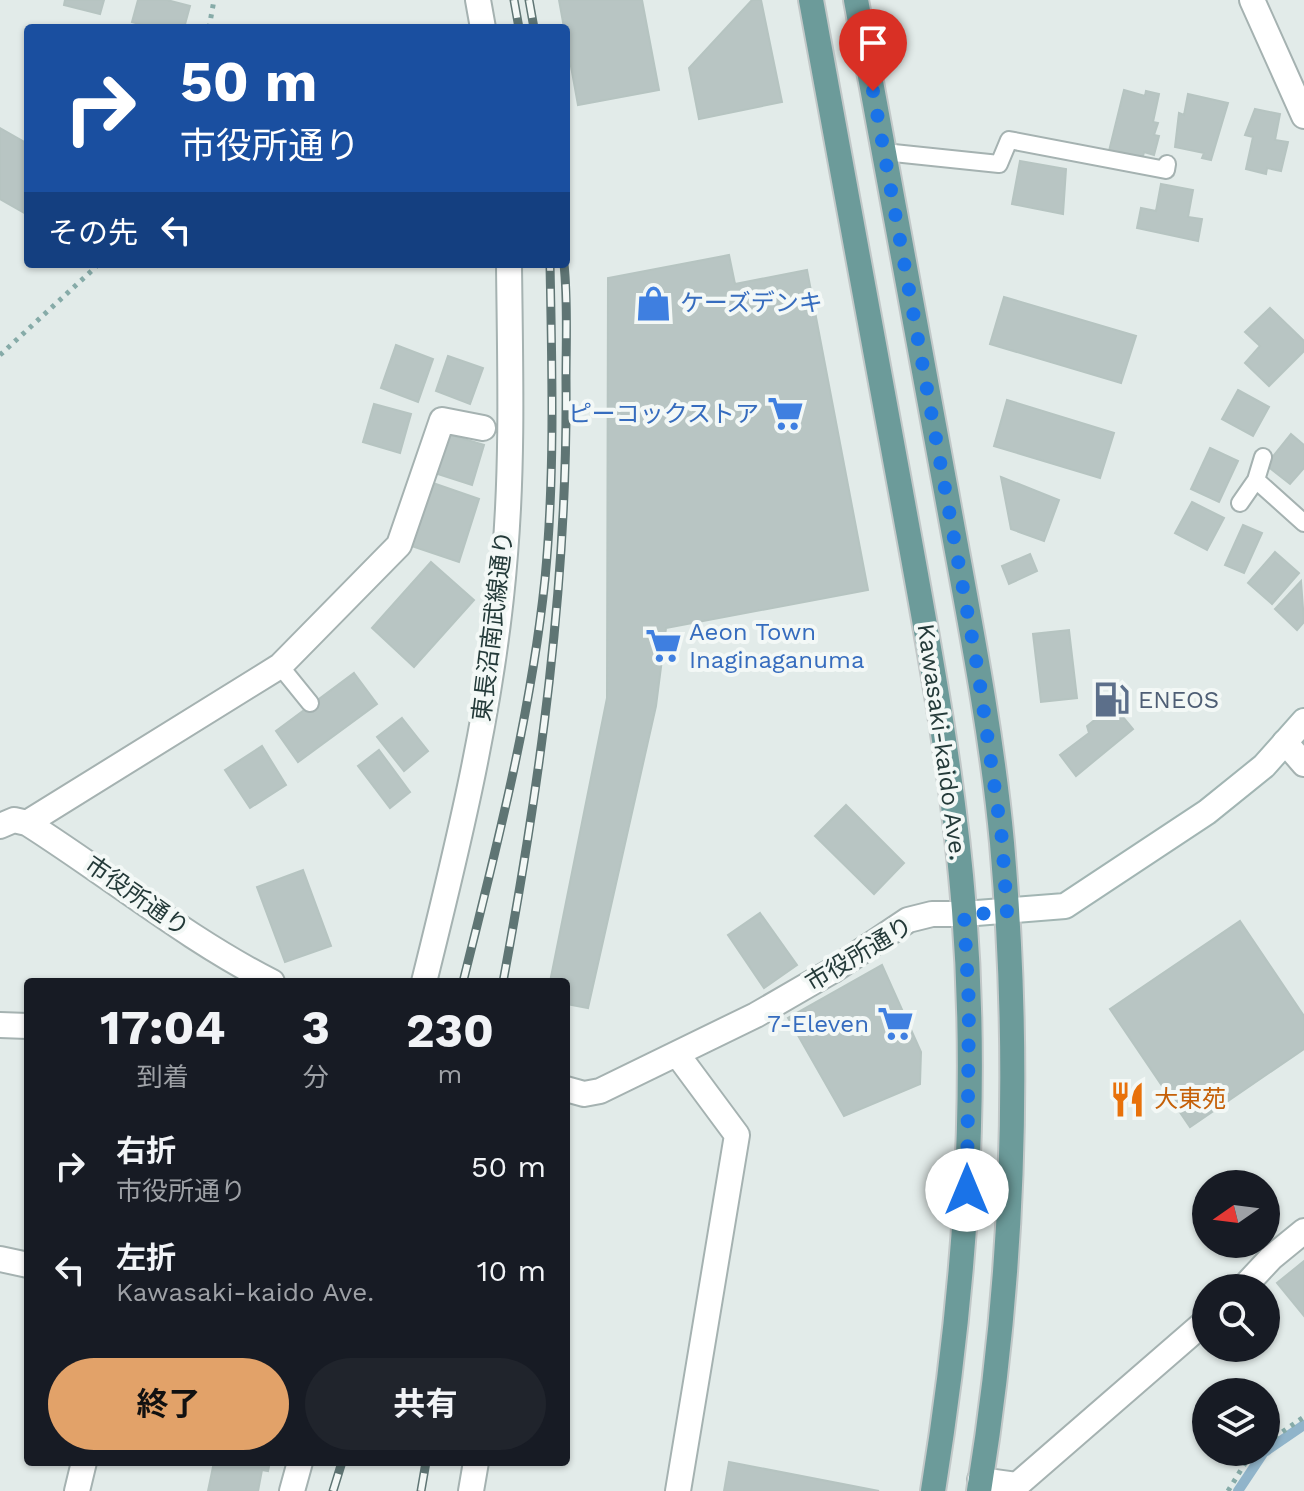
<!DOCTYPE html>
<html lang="ja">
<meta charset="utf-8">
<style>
:root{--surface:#171b24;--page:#20242c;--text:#f1f3f6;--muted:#9ea1a6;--accent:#e2a269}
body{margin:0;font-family:"Work Sans","Noto Sans JP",sans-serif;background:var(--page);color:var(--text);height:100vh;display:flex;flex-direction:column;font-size:30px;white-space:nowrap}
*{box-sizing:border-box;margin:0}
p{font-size:26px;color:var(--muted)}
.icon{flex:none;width:44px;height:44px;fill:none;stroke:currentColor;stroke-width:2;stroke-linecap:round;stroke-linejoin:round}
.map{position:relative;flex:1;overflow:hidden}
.side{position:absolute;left:24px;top:978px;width:546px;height:488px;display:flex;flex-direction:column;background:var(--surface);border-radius:8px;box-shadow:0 2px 6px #0004}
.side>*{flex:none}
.guide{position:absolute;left:24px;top:24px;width:546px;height:244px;border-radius:8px;box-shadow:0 2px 6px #0004;background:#1a4fa0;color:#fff;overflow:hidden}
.needle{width:52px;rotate:256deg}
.controls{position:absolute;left:1192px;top:1170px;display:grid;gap:16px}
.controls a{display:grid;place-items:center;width:88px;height:88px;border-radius:50%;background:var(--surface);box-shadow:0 2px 6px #0004;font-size:40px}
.pin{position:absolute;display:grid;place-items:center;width:68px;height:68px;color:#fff;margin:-82px -34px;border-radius:50% 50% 50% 0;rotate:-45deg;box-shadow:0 0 8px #0007}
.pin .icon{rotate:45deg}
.me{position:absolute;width:88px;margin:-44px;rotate:0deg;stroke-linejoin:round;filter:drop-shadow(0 0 6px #0008)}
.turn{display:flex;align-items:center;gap:28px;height:168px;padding:0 24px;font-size:36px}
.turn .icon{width:104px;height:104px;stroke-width:2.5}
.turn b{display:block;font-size:56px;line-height:68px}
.then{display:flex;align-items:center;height:76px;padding:0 24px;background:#0003;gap:16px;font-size:30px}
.eta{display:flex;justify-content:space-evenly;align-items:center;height:136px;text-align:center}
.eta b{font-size:48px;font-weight:700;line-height:56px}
.cta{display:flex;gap:16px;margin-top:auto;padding:16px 24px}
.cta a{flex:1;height:92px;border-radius:48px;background:var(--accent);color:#111;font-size:32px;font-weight:700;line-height:92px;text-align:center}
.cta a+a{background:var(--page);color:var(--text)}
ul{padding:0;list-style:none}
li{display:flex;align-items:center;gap:24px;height:104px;padding:0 24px}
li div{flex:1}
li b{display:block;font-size:30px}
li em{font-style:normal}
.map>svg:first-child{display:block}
</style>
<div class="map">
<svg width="1304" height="1491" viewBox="0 0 1304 1491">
<rect width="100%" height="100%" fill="#e2ebe9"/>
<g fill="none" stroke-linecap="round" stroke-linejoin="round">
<!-- stream -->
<path stroke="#90b4ca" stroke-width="10" d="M 1266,1451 L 1304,1425
M 1238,1491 L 1264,1452"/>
</g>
<!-- building -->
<path fill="#b8c5c3" stroke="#b6c4c1" stroke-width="2" d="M 65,0 L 104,0 L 100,14 L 64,5 Z
M 138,0 L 167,0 L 190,6 L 184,28 L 154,28 L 132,22 Z
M 559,0 L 642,0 L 659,90 L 578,105 Z
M 752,0 L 761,0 L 782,102 L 699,119 L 689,68 Z
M 1124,90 L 1145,96 L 1146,91 L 1159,94 L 1153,122 L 1158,123 L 1154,135 L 1159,136 L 1154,155 L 1144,152 L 1142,160 L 1109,151 Z
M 1188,94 L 1228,103 L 1211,160 L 1202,158 L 1204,153 L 1175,147 L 1179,113 L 1184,115 Z
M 1255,109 L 1280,114 L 1275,140 L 1288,142 L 1281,171 L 1267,168 L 1266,174 L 1246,169 L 1253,137 L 1245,135 Z
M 0,128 L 28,144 L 28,215 L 0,199 Z
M 1020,161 L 1066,169 L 1063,214 L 1012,204 Z
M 1161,184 L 1193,190 L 1188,217 L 1202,219 L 1198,241 L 1137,228 L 1141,208 L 1156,211 Z
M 729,255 L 735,284 L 807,270 L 868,590 L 666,628 L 656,706 L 588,1008 L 566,1004 L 566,982 L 550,982 L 607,698 L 608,278 Z
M 1004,297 L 1136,336 L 1121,383 L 990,344 Z
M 1270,308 L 1304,341 L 1304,351 L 1269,386 L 1245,363 L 1260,346 L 1245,332 Z
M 396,345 L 433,359 L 418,402 L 381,388 Z
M 448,356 L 483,368 L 470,404 L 436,391 Z
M 1238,390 L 1269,407 L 1253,436 L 1222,419 Z
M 1007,400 L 1114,433 L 1100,478 L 994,446 Z
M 374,404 L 411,414 L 400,453 L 363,442 Z
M 447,434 L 484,445 L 472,485 L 435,473 Z
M 1291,434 L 1304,445 L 1304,468 L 1290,484 L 1266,465 Z
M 1210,448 L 1238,461 L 1219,502 L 1191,489 Z
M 1001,477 L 1059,500 L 1044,541 L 1011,529 Z
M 430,482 L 479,499 L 459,562 L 409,545 Z
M 1192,502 L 1224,518 L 1207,550 L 1175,533 Z
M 1243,525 L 1262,533 L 1244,573 L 1225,565 Z
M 1275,552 L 1299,573 L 1272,604 L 1248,583 Z
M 1030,554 L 1037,571 L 1009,584 L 1002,566 Z
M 431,562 L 474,600 L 414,667 L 372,628 Z
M 1301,581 L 1304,622 L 1297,630 L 1275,609 Z
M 1069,630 L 1077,698 L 1041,702 L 1033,634 Z
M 354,673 L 377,704 L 298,762 L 276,731 Z
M 1113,705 L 1133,729 L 1076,776 L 1060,755 L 1089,733 L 1087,726 Z
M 402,718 L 428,751 L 404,771 L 377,737 Z
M 262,746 L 286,785 L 250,808 L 225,770 Z
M 379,750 L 410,792 L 390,808 L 358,766 Z
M 846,805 L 904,863 L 874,894 L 815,836 Z
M 303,870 L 331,946 L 285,962 L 257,887 Z
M 760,913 L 797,965 L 764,988 L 728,935 Z
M 1240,921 L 1304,1016 L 1304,1049 L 1190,1127 L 1110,1009 Z
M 882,965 L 921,1052 L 920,1084 L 844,1116 L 788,1018 Z
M 1304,1261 L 1304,1316 L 1277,1283 Z
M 214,1462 L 270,1462 L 268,1471 L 262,1470 L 258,1491 L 208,1491 Z
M 729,1462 L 879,1491 L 724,1491 Z"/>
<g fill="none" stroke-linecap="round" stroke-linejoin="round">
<defs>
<path id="lane" d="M 884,152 L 999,164 L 1009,140 L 1166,170 L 1167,164
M 1263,457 L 1256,480 L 1304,523
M 1240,503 L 1256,480
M 280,666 L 310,703"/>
<path id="street" d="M 478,0 L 483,28
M 1252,0 L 1304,116
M 1285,742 L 1304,764
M 27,823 L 280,666 L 399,545 L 442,420 L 483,428
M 0,826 L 14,820 L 27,823 C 109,875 187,939 272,982
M 424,982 C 459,842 494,699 505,554 C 513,458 510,361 509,264
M 0,1025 L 28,1026
M 677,1054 L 737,1135 L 678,1491
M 566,1089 L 584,1094 L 600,1091 L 756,1015 L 832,971 L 908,920 L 932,914 L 964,914
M 0,1259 L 28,1265
M 1243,1288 L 1271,1258 L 1304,1231
M 980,1480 L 1017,1485 L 1206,1321
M 77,1491 L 84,1462
M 292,1491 L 300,1462
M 471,1491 L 476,1462"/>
<path id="secondary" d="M 964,914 L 1065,906 L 1207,812 L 1264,766 L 1304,721"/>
<path id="primary" d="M 811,0 C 841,164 871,328 901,492 C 926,630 953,769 964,910 C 979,1105 964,1298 933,1491
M 856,0 C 886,164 916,328 946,491 C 967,608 991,725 1002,843 C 1021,1060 1014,1276 979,1491"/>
</defs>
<!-- lane casing -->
<use href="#lane" stroke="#a5b2b1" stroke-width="20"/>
<!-- street casing -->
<use href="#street" stroke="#a5b2b1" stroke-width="28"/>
<!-- secondary casing -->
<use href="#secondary" stroke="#a2b5b3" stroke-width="28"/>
<!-- primary casing -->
<use href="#primary" stroke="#c2c8c8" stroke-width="28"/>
<!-- path -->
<path stroke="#86aba8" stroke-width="5" stroke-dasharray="4 6" stroke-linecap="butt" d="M 209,28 L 214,0
M 0,355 L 99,264
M 1266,1443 L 1304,1417
M 1228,1491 L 1252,1452"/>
<!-- lane -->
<use href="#lane" stroke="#fff" stroke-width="16"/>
<!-- street -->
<use href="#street" stroke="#fff" stroke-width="24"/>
<!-- secondary -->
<use href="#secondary" stroke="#fff" stroke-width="24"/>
<!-- primary -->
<use href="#primary" stroke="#6c9b9a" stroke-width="24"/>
<defs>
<path id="rail" d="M 514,0 L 519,28
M 529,0 L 534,28
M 463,982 C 496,849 531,715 545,579 C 555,475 552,368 550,264
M 503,982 C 540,783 568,582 566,379 C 566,341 568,302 564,264
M 333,1491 L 342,1462
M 421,1491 L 426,1462"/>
</defs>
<!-- rail casing -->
<use href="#rail" stroke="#5f7574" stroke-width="9"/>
<!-- rail -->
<use href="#rail" stroke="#f3f8f6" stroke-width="6" stroke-dasharray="18" stroke-linecap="butt"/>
</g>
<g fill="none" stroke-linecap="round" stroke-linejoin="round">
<!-- route -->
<path stroke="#1a73e8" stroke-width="14" stroke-dasharray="0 25.2" d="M 873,91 L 978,671 L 1002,839 L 1007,913 L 964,914 L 969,1005 L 967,1190"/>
</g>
<!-- icons -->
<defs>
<symbol id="shop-bare" viewBox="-9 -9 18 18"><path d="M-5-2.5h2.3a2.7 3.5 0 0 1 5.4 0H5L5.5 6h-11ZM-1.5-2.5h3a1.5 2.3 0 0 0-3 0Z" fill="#3f7fe0" stroke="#f3f8f6" stroke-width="2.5" paint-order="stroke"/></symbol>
<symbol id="supermarket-bare" viewBox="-9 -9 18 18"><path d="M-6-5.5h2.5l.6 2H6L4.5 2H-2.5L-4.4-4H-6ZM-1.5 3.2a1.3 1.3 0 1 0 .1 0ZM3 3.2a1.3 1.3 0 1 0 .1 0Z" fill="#3f7fe0" stroke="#f3f8f6" stroke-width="2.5" paint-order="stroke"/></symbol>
<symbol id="fuel-bare" viewBox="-9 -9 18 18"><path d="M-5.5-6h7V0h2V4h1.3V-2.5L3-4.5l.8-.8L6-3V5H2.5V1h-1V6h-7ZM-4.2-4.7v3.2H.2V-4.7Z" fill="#5c6f8a" stroke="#f3f8f6" stroke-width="2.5" paint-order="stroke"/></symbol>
<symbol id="restaurant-bare" viewBox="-9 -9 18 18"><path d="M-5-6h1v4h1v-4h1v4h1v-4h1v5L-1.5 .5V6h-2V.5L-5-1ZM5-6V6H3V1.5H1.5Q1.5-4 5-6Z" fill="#e8710a" stroke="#f3f8f6" stroke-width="2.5" paint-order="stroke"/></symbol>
</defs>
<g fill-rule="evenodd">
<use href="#shop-bare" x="628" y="278" width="51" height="51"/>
<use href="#supermarket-bare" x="760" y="388" width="51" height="51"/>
<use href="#supermarket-bare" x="638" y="620" width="51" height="51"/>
<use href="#fuel-bare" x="1086" y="674" width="51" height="51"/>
<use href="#supermarket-bare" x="870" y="998" width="51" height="51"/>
<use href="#restaurant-bare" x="1102" y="1074" width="51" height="51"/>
</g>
<g text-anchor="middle" stroke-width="8" stroke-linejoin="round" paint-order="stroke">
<!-- shop labels -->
<g font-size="24" fill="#366cbe" stroke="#f3f8f6" text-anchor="start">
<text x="680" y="311">ケーズデンキ</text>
<text x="759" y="422" text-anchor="end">ピーコックストア</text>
<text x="689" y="640">Aeon Town<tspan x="689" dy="28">Inaginaganuma</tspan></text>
<text x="869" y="1032" text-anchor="end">7-Eleven</text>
</g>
<!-- street labels -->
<g font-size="24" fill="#243a39" stroke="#f3f8f6">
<text transform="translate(493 626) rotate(-83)" y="8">東長沼南武線通り</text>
<text transform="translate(942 742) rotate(82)" y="8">Kawasaki-kaido Ave.</text>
<text transform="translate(137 896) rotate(35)" y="8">市役所通り</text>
<text transform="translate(859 954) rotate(-31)" y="8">市役所通り</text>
</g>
<!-- service labels -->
<g font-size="24" fill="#4e5e75" stroke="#f3f8f6" text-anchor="start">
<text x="1138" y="708">ENEOS</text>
</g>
<!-- food labels -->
<g font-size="24" fill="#c56008" stroke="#f3f8f6" text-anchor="start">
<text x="1154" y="1107">大東苑</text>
</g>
</g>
</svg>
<div class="controls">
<a><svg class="needle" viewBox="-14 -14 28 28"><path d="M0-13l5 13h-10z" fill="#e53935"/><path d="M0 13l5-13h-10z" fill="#9ea1a6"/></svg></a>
<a><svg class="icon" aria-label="search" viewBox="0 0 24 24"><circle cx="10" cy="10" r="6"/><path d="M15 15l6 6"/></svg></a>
<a><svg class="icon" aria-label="layers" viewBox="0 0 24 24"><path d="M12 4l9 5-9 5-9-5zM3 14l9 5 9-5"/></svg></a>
</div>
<div class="pin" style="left:873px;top:91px;background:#d93025"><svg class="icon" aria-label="arrive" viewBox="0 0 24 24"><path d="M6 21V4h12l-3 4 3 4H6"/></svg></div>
<svg class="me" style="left:967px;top:1190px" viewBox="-20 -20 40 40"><circle r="19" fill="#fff"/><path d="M0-13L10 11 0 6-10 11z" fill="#1a73e8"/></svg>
<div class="guide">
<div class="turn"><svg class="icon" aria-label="right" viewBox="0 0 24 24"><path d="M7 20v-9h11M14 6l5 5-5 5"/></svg><div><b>50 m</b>市役所通り</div></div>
<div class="then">その先<svg class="icon" aria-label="left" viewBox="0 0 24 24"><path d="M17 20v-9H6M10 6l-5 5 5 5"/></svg></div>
</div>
<section class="side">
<div class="eta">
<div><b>17:04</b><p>到着</p></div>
<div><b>3</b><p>分</p></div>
<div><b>230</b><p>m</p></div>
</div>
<ul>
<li><svg class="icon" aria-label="right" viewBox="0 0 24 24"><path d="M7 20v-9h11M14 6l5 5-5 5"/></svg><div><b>右折</b><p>市役所通り</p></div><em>50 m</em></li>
<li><svg class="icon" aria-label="left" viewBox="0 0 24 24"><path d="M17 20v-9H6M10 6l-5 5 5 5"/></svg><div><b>左折</b><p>Kawasaki-kaido Ave.</p></div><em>10 m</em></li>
</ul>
<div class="cta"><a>終了</a><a>共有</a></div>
</section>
</div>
